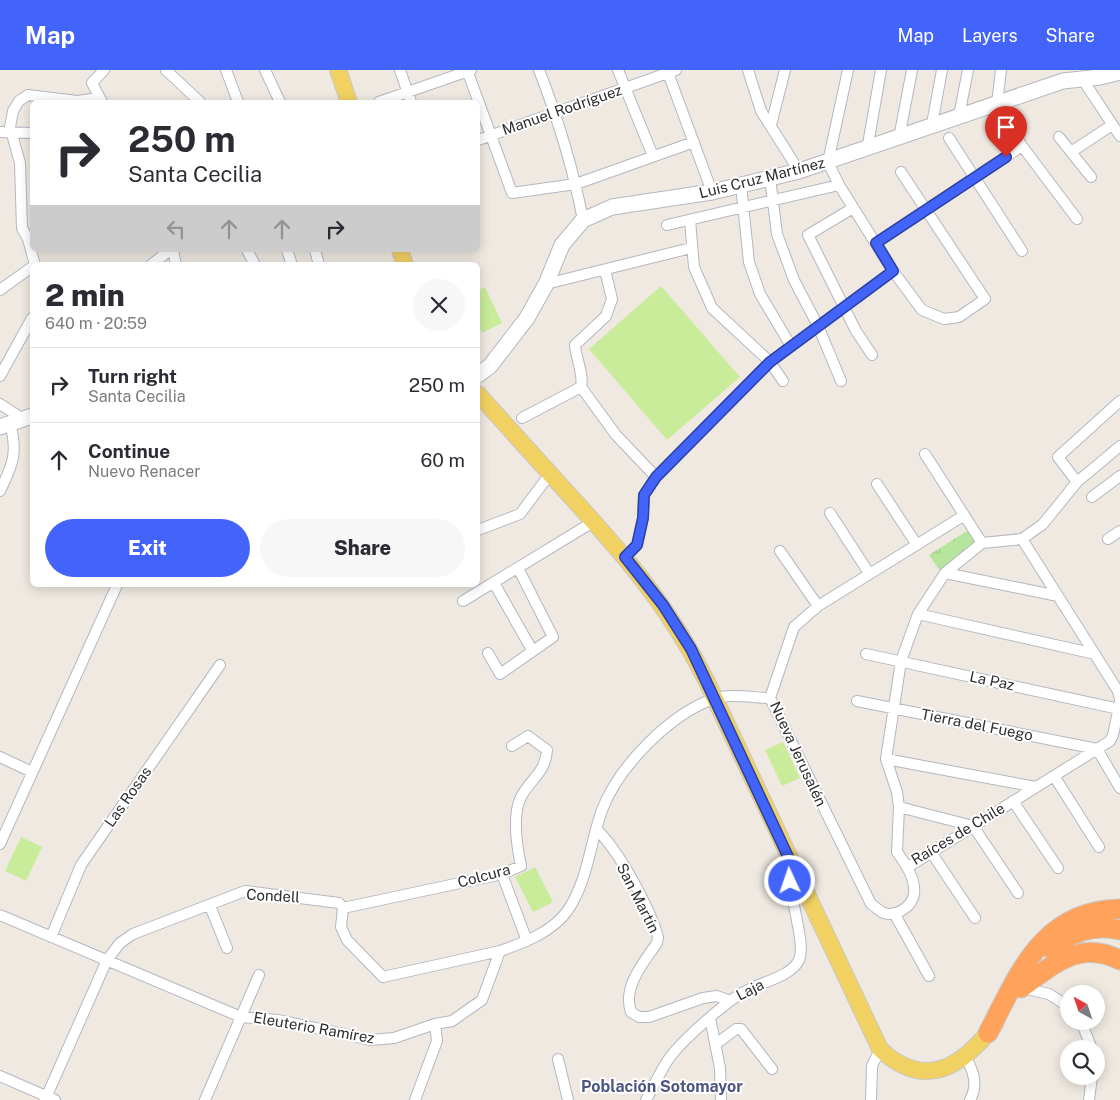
<!DOCTYPE html>
<meta charset="utf-8">
<style>
:root{--surface:#fff;--page:#f7f7f7;--text:#2b2b33;--muted:#7c7c81;--line:#e1e1e2;--accent:#4264fb}
body{margin:0;font-family:"Public Sans",sans-serif;background:var(--page);color:var(--text);height:100vh;display:flex;flex-direction:column;font-size:19px;white-space:nowrap}
*{box-sizing:border-box;margin:0}
p{font-size:16px;color:var(--muted)}
.icon{flex:none;width:28px;height:28px;fill:none;stroke:currentColor;stroke-width:2;stroke-linecap:round;stroke-linejoin:round}
.map{position:relative;flex:1;overflow:hidden}
.drawer{position:absolute;left:30px;top:192px;width:450px;height:325px;display:flex;flex-direction:column;background:var(--surface);border-radius:8px;box-shadow:0 2px 12px #0003}
.drawer>*{flex:none}
.hud{position:absolute;left:30px;top:30px;width:450px;height:152px;border-radius:8px;box-shadow:0 2px 12px #0003;background:#fff;color:var(--text);overflow:hidden}
.needle{width:32px;rotate:320deg}
.buttons{position:absolute;left:1060px;top:915px;display:grid;gap:10px}
.buttons a{display:grid;place-items:center;width:45px;height:45px;border-radius:50%;background:var(--surface);box-shadow:0 2px 12px #0003;font-size:25px}
.pin{position:absolute;display:grid;place-items:center;width:42px;height:42px;color:#fff;margin:-51px -21px;border-radius:50% 50% 50% 0;rotate:-45deg;box-shadow:0 0 5px #0007}
.pin .icon{rotate:45deg}
.me{position:absolute;width:55px;margin:-28px;rotate:357deg;stroke-linejoin:round;filter:drop-shadow(0 0 4px #0008)}
.turn{display:flex;align-items:center;gap:18px;height:105px;padding:0 15px;font-size:22px}
.turn .icon{width:65px;height:65px;stroke-width:2.5}
.turn b{display:block;font-size:35px;line-height:42px}
.lanes{display:flex;align-items:center;height:48px;padding:0 15px;background:#0003;justify-content:center;gap:25px;direction:ltr}
.lanes .off{opacity:.35}
.round{display:grid;place-items:center;flex:none;width:52px;height:52px;border-radius:26px;background:var(--page)}
.headline{display:flex;align-items:center;justify-content:space-between;height:85px;padding:0 15px}
h1{font-size:30px;font-weight:800;line-height:38px}
.action{display:flex;gap:10px;margin-top:auto;padding:10px 15px}
.action a{flex:1;height:58px;border-radius:30px;background:var(--accent);color:#fff;font-size:20px;font-weight:800;line-height:58px;text-align:center}
.action a+a{background:var(--page);color:var(--text)}
ul{padding:0;list-style:none}
li{display:flex;align-items:center;gap:15px;height:75px;padding:0 15px;border-top:1px solid var(--line)}
li div{flex:1}
li b{display:block;font-size:19px}
li em{font-style:normal}
header{display:flex;align-items:center;gap:30px;box-sizing:border-box;height:70px;padding:0 25px;background:var(--accent);color:#fff}
header strong{font-size:24px}
nav{display:flex;gap:28px;margin-inline-start:auto;font-size:18px}
.map>svg:first-child{display:block}
</style>
<header>
<strong>Map</strong>
<nav><a>Map</a><a>Layers</a><a>Share</a></nav>
</header>
<div class="map">
<svg width="1120" height="1030" viewBox="0 0 1120 1030">
<defs>
<pattern id="grass-tufts" width="24" height="20" patternUnits="userSpaceOnUse" patternTransform="scale(1.25)"><rect width="24" height="20" fill="#b6e59e"/><path d="M3 7l-1-3M5 7V3M7 7l1-3M15 17l-1-3M17 17v-4M19 17l1-3" fill="none" stroke="#9dc588"/></pattern>
</defs>
<rect width="100%" height="100%" fill="#efe9e1"/>
<!-- grass -->
<path fill="url(#grass-tufts)" d="M 967,461 L 980,478 L 944,507 L 929,485 Z"/>
<!-- pitch -->
<path fill="#c9ec9a" d="M 661,216 L 740,307 L 667,370 L 589,279 Z
M 485,217 L 502,253 L 482,263 L 478,252 L 478,221 Z
M 783,672 L 800,708 L 782,716 L 765,680 Z
M 21,767 L 42,777 L 26,811 L 5,801 Z
M 535,797 L 553,832 L 533,842 L 515,807 Z"/>
<g fill="none" stroke-linecap="round" stroke-linejoin="round">
<defs>
<path id="street" d="M 166,0 L 200,32
M 226,0 L 238,32
M 265,0 L 280,32
M 400,0 L 411,32
M 467,0 L 512,123 L 576,114 L 694,72
M 539,0 C 558,49 573,98 583,150
M 618,0 L 653,86
M 667,0 L 712,122
M 748,0 L 761,41 L 799,101
M 848,0 L 828,92 L 839,115 L 893,201 L 922,240 L 944,249 L 959,247 L 985,229 L 901,102
M 1001,0 L 997,34 L 1022,76 L 1077,149
M 1083,10 L 1120,66
M 102,32 L 92,13 L 104,0
M 379,32 L 471,0
M 959,46 L 968,0
M 932,54 L 942,0
M 771,55 L 785,0
M 0,62 L 32,63
M 1059,67 L 1091,107
M 899,68 L 912,0
M 949,68 L 1022,181
M 478,70 L 676,0
M 867,80 L 881,0
M 1071,82 L 1112,55
M 770,108 L 777,164 L 794,210 L 818,256 L 841,311
M 741,115 L 749,192 L 760,224 L 791,276
M 853,138 L 808,165 L 856,261 L 872,285
M 690,150 L 694,197 L 712,238 L 770,292 L 783,311
M 667,155 L 839,115
M 876,173 L 1022,76
M 173,180 L 176,195
M 247,180 L 255,195
M 287,180 L 292,195
M 315,180 L 319,195
M 35,195 L 28,169 L 22,158 L 20,93 L 10,57 L 13,41 L 19,31 L 28,25 L 77,31 L 99,28
M 151,195 L 170,180
M 546,214 L 691,178
M 0,220 L 32,197
M 0,306 L 32,248
M 581,317 L 616,365 L 656,407
M 0,334 L 23,349
M 522,348 L 581,317 C 584,304 576,289 575,275 L 606,246 L 612,229 L 605,200
M 925,384 L 982,473
M 1077,412 L 1058,387 L 1120,331
M 877,414 L 917,475
M 0,421 C 13,394 18,383 10,353
M 1092,427 L 1120,406
M 830,443 L 869,503
M 963,446 L 818,536 L 794,557 L 770,628 L 871,834 C 875,836 880,842 884,843 C 896,847 912,837 914,824 C 916,809 905,793 897,782 L 899,737 L 897,722 L 886,689 L 901,591 L 918,544 L 945,503 L 982,473 L 1022,469 L 1043,454 L 1077,412 L 1120,376
M 478,460 L 520,444 L 550,404
M 1022,469 L 1118,621 L 1120,629
M 1108,469 L 1120,461
M 780,481 L 818,536
M 625,487 L 637,475 L 643,448 L 644,425 L 656,407 L 770,292 L 893,201
M 945,503 L 1058,526
M 494,513 L 532,580
M 463,531 L 593,452
M 918,544 L 1095,584
M 488,583 L 500,604 L 553,567 L 518,498
M 866,584 L 1119,639
M 857,631 L 1097,679 L 1120,718
M 0,687 L 32,702
M 886,689 L 1036,717
M 1054,706 L 1099,777
M 1013,731 L 1058,798
M 899,737 L 973,756 L 1018,823
M 596,759 C 618,779 650,838 658,867 L 657,873 C 644,892 622,917 631,942 L 639,947 L 649,947 L 703,928 L 717,926 L 730,931
M 0,774 L 117,515
M 931,782 L 975,848
M 908,797 L 1110,671 L 1113,665 L 1120,632
M 502,804 L 527,871
M 210,836 L 227,878
M 343,838 L 502,804 L 521,796 C 517,777 512,745 521,727 C 531,708 545,704 547,680 L 528,666 L 512,676
M 894,843 L 929,906
M 0,845 L 241,947 L 278,950 L 371,970 L 394,968 L 435,954 L 452,951 L 482,930 L 500,881 C 523,873 553,862 568,840 C 588,810 590,773 602,740 C 619,696 669,645 713,629 C 729,623 754,628 770,628
M 51,867 L 81,795 L 220,595
M 1022,918 L 1049,924 L 1069,937
M 710,948 L 720,998 L 721,1030
M 1081,951 L 1092,979
M 716,974 L 736,959 L 741,959 L 772,999
M 966,988 C 974,1002 978,1015 970,1030
M 558,989 L 568,1030
M 0,1006 L 55,1030
M 45,1030 L 107,890 L 120,873 L 133,864 L 245,821 L 339,833 L 343,838 L 341,857 L 347,870 L 383,907 L 500,881
M 205,1030 L 259,905
M 415,1030 L 437,971 L 435,954
M 646,1030 C 653,1017 660,1002 668,990 C 680,972 728,929 748,920 C 762,912 792,906 799,890 C 807,871 786,826 792,796
M 871,1030 L 872,996 L 880,979
M 1089,1030 L 1092,1006"/>
<path id="secondary" d="M 478,305 L 490,296 L 527,248 L 546,214 L 562,175 L 583,150 L 612,137 L 712,122 L 799,101 L 1063,11 L 1100,7 L 1120,2
M 0,357 L 32,346"/>
<path id="primary" d="M 338,0 L 349,32
M 400,180 L 405,195
M 478,324 C 506,355 534,386 562,417 C 620,480 669,535 707,612 L 880,979 C 926,1022 963,996 995,954"/>
<path id="highway" d="M 1051,879 C 1070,862 1095,854 1120,860
M 1021,918 C 1053,895 1079,869 1120,890
M 988,963 C 1019,904 1042,840 1120,839"/>
</defs>
<!-- street casing -->
<use href="#street" stroke="#b4b7c1" stroke-width="12"/>
<!-- secondary casing -->
<use href="#secondary" stroke="#b4b7c1" stroke-width="17"/>
<!-- primary casing -->
<use href="#primary" stroke="#c9c9c9" stroke-width="18"/>
<!-- highway casing -->
<use href="#highway" stroke="#c9c9c9" stroke-width="21"/>
<!-- street -->
<use href="#street" stroke="#fff" stroke-width="10"/>
<!-- secondary -->
<use href="#secondary" stroke="#fff" stroke-width="15"/>
<!-- primary -->
<use href="#primary" stroke="#f2d163" stroke-width="16"/>
<!-- highway -->
<use href="#highway" stroke="#ffa35c" stroke-width="19"/>
</g>
<g fill="none" stroke-linecap="round" stroke-linejoin="round">
<defs>
<path id="route" d="M 790,811 L 792,795 L 691,579 L 663,535 L 625,487 L 637,475 L 643,448 L 644,425 L 656,407 L 770,292 L 893,201 L 876,173 L 1006,87"/>
</defs>
<!-- route casing -->
<use href="#route" stroke="#2b41a3" stroke-width="12"/>
<!-- route -->
<use href="#route" stroke="#4264fb" stroke-width="9"/>
</g>
<g text-anchor="middle" stroke-width="4" stroke-linejoin="round" paint-order="stroke">
<!-- street labels -->
<g font-size="15" fill="#2e2e2e" stroke="#fff">
<text transform="translate(562 40) rotate(-19)" y="5">Manuel Rodríguez</text>
<text transform="translate(762 108) rotate(-14)" y="5">Luis Cruz Martínez</text>
<text transform="translate(992 611) rotate(12)" y="5">La Paz</text>
<text transform="translate(977 655) rotate(11)" y="5">Tierra del Fuego</text>
<text transform="translate(798 684) rotate(65)" y="5">Nueva Jerusalén</text>
<text transform="translate(128 727) rotate(-55)" y="5">Las Rosas</text>
<text transform="translate(958 764) rotate(-31)" y="5">Raíces de Chile</text>
<text transform="translate(484 806) rotate(-15)" y="5">Colcura</text>
<text transform="translate(273 826) rotate(3)" y="5">Condell</text>
<text transform="translate(638 828) rotate(63)" y="5">San Martín</text>
<text transform="translate(750 920) rotate(-27)" y="5">Laja</text>
<text transform="translate(314 958) rotate(10)" y="5">Eleuterio Ramírez</text>
</g>
<!-- neighbourhood labels -->
<g font-size="16" font-weight="bold" fill="#4d5680" stroke="#fff">
<text x="662" y="1022">Población Sotomayor</text>
</g>
</g>
</svg>
<div class="buttons">
<a><svg class="needle" viewBox="-14 -14 28 28"><path d="M0-13l5 13h-10z" fill="#e53935"/><path d="M0 13l5-13h-10z" fill="#7c7c81"/></svg></a>
<a><svg class="icon" aria-label="search" viewBox="0 0 24 24"><circle cx="10" cy="10" r="6"/><path d="M15 15l6 6"/></svg></a>
</div>
<div class="pin" style="left:1006px;top:87px;background:#d93025"><svg class="icon" aria-label="arrive" viewBox="0 0 24 24"><path d="M6 21V4h12l-3 4 3 4H6"/></svg></div>
<svg class="me" style="left:790px;top:811px" viewBox="-20 -20 40 40"><circle r="17" fill="#4264fb" stroke="#fff" stroke-width="3"/><path d="M0-11L8 9 0 5-8 9z" fill="#fff"/></svg>
<div class="hud">
<div class="turn"><svg class="icon" aria-label="right" viewBox="0 0 24 24"><path d="M7 20v-9h11M14 6l5 5-5 5"/></svg><div><b>250 m</b>Santa Cecilia</div></div>
<div class="lanes"><svg class="icon off" aria-label="left" viewBox="0 0 24 24"><path d="M17 20v-9H6M10 6l-5 5 5 5"/></svg><svg class="icon off" aria-label="ahead" viewBox="0 0 24 24"><path d="M12 20V5M6 11l6-6 6 6"/></svg><svg class="icon off" aria-label="ahead" viewBox="0 0 24 24"><path d="M12 20V5M6 11l6-6 6 6"/></svg><svg class="icon" aria-label="right" viewBox="0 0 24 24"><path d="M7 20v-9h11M14 6l5 5-5 5"/></svg></div>
</div>
<section class="drawer">
<div class="headline"><div><h1>2 min</h1><p>640 m · 20:59</p></div><a class="round"><svg class="icon" aria-label="close" viewBox="0 0 24 24"><path d="M6 6l12 12M18 6L6 18"/></svg></a></div>
<ul>
<li><svg class="icon" aria-label="right" viewBox="0 0 24 24"><path d="M7 20v-9h11M14 6l5 5-5 5"/></svg><div><b>Turn right</b><p>Santa Cecilia</p></div><em>250 m</em></li>
<li><svg class="icon" aria-label="ahead" viewBox="0 0 24 24"><path d="M12 20V5M6 11l6-6 6 6"/></svg><div><b>Continue</b><p>Nuevo Renacer</p></div><em>60 m</em></li>
</ul>
<div class="action"><a>Exit</a><a>Share</a></div>
</section>
</div>
